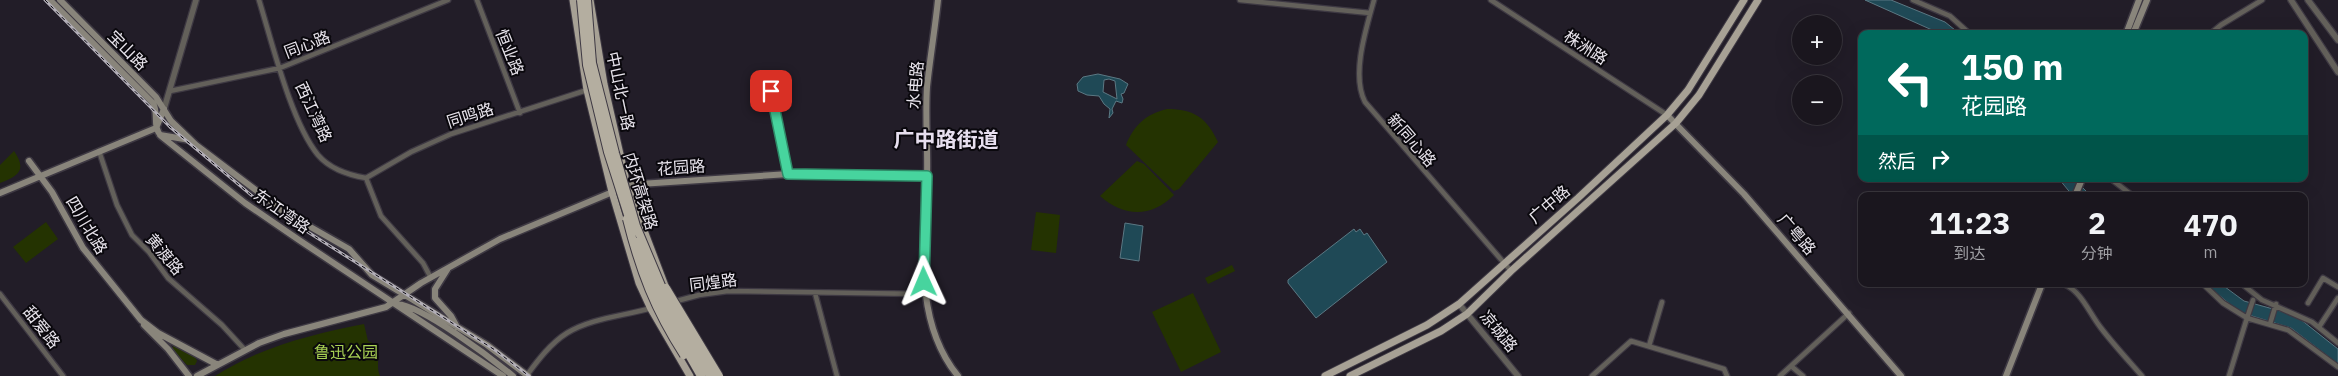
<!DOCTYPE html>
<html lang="zh">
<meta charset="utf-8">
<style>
:root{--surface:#1a161e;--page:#27232b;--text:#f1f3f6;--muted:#9f9fa4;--line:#38353c}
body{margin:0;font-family:"IBM Plex Sans","Noto Sans SC",sans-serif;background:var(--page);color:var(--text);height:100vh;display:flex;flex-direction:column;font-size:19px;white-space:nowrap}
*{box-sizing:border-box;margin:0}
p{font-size:16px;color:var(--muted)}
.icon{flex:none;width:28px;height:28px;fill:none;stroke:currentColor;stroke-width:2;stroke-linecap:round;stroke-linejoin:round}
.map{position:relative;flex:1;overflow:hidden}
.details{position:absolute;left:1858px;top:192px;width:450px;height:95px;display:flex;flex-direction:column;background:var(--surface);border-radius:10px;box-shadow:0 5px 20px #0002,0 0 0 1px var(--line)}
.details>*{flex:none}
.guide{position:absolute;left:1858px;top:30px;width:450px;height:152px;border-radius:10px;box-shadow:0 5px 20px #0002,0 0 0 1px var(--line);background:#00695c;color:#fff;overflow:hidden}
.fabs{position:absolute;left:1792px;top:15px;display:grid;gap:10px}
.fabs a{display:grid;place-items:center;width:50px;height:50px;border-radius:50%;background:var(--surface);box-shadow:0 5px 20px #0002,0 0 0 1px var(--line);font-size:25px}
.pin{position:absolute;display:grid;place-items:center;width:42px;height:42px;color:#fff;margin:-21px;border-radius:10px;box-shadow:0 2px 8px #0006}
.me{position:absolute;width:55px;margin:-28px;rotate:359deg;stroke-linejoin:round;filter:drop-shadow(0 0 4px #0008)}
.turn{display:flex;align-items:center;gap:18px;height:105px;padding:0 20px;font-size:22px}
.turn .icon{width:65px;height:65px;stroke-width:2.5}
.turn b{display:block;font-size:35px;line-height:42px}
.then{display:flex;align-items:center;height:48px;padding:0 20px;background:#0003;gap:10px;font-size:19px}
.eta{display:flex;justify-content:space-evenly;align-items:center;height:85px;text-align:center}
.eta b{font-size:30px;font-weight:700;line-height:35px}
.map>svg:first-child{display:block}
</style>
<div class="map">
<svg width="2338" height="376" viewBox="0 0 2338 376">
<rect width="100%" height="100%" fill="#221d28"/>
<!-- green -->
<path fill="#243301" d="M 1167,109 C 1194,109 1207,118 1218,142 L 1179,189 L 1174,191 L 1126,145 C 1134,125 1146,114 1167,109 Z
M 14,151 C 27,170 19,176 0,183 L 0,165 Z
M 1137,161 L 1144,164 L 1174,195 C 1151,218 1124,217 1100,196 Z
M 1036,212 L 1060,215 L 1056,253 L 1031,250 Z
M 46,222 L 58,239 L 26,263 L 13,247 Z
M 1232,265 L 1235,271 L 1208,284 L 1205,278 Z
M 1193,293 L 1221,352 L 1181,372 L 1152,312 Z
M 364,324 L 368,341 C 385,346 374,363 380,376 L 215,376 C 260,347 313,334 364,324 Z
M 174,344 L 194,355 L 197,361 L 195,365 L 187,365 L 172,349 Z"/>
<!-- water -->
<path fill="#1f4956" stroke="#5b7883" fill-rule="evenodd" d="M 1865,0 L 1891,0 L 1945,22 L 1960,34 L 1941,34 Z
M 1098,74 L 1120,79 L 1128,84 L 1124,93 L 1121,94 L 1123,99 L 1122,103 L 1116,101 L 1112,109 L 1113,113 L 1109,118 L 1110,109 L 1104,104 L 1099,96 L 1087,95 L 1078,91 L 1077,84 L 1083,77 ZM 1109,79 L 1115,81 L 1117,99 L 1103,92 L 1104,80 Z
M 2059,179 L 2074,179 L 2087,192 L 2099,196 L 2073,196 Z
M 1125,223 L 1143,226 L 1139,261 L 1120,258 Z
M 1354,229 L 1356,232 L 1360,229 L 1364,235 L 1367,233 L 1387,262 L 1316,318 L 1288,283 L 1288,280 Z
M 2206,284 L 2221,284 L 2244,301 L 2295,315 L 2338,349 L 2338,364 L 2291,328 L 2239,312 Z"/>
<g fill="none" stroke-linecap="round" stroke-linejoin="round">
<defs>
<path id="minor" d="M 259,0 C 272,42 291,122 318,155 C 330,169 348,175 366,178
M 477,0 L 520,113
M 1240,0 L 1370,13
M 1374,0 C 1366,29 1351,75 1365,102 L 1511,271
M 1491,0 L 1667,115
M 1913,0 L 1950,16 L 1970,34
M 2210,34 L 2221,25 L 2262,0
M 768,74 L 789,174
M 170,91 L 280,68 L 448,0
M 99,151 L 117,205 L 132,235 L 149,252 L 168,278 L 222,325 L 245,350
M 366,178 L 411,152 L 451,134 L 587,90
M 366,178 L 381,216 L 423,263 L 431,278
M 2111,179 L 2133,196
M 2064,284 C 2082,292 2089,313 2101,328 C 2114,345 2128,360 2142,376
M 2203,284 L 2223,303 L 2247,318 L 2253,300
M 2242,284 L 2262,300 L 2312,322 L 2338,343
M 815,293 L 837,376
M 0,294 L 63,376
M 673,302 L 699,295 L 728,291 L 925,294
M 2308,303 L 2323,278 L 2338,287
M 2270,324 L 2276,304
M 2319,327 L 2338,298
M 1649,346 L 1662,302
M 1791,366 L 1803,376
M 527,375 C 538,360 551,343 567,333 C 591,318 624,316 651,308
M 1592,376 L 1631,341 L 1724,369 L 1727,376
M 1780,376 L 1849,313
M 2229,376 L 2247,318 L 2288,330 L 2338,367"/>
<path id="tertiary" d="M 2291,0 L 2338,72
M 2308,0 L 2338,40
M 164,109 L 196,0
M 1459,304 L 1518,376"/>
<path id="secondary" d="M 50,0 L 153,103 C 159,114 152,126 161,136 L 245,203 L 299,240 L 503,376
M 60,0 L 156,97 L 171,121 L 196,145 L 286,213 L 349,249 L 372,275 L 487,345 L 528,376
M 938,0 C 935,29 930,58 927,87 C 925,117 928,148 927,178 C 924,244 913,321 958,376
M 2126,34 L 2139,0
M 2133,34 L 2147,0
M 1667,115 L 1744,194 L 1901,376
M 160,135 L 190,140
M 29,161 L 52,192 L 83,248 L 141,320 L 158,333 L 216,364
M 0,193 L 156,128 L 164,109
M 2075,196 L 2082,179
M 447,270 L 435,289 L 435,298 L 451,316 L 457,327
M 397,304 C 423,306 491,358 513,376
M 144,325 L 168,349 L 189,376
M 197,376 L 259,343 L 284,334 L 386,307 L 421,283 L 500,239 L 627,186 L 640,184 L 804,173 L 927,176
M 2006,376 L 2042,284"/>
<path id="primary" d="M 573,0 L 587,90 L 612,192 L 639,283 L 651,309 L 690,376
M 590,0 L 604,84 L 625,176
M 629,191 L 667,291
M 1325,376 L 1427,325 L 1459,304 L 1578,198 L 1667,115 L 1688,90 L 1744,0
M 1350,376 L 1441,331 L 1467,314 L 1511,271 L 1676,123 L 1699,95 L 1758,0"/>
</defs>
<!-- minor casing -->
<use href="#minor" stroke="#3e3943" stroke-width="7"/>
<!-- tertiary casing -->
<use href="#tertiary" stroke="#3e3943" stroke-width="8"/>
<!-- secondary casing -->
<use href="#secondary" stroke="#3e3943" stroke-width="9"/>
<!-- primary casing -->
<use href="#primary" stroke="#3e3943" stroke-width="9"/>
<!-- minor -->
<use href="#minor" stroke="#63605a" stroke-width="4.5"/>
<!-- tertiary -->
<use href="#tertiary" stroke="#63605a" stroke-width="5.5"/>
<!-- secondary -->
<use href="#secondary" stroke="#89857b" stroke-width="6"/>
<!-- primary -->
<use href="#primary" stroke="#a7a195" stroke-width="7"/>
<defs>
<path id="rail" d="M 45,0 L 170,127 L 257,200 L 495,350 L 529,376"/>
</defs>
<!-- rail casing -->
<use href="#rail" stroke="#b3afb8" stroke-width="3"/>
<!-- rail -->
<use href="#rail" stroke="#0a080d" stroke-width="1" stroke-dasharray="4" stroke-linecap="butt"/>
<defs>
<path id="trunk-bridge" d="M 581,0 L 587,65 L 608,152 L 631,224
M 587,0 L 592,63 L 615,153 L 636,226 L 670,307 L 710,376
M 627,219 C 640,271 655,310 684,355
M 637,242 L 664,311 L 701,376
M 666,288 L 719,376"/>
</defs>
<!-- trunk-bridge casing -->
<use href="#trunk-bridge" stroke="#3e3943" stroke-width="10" stroke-linecap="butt"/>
<!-- trunk-bridge -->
<use href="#trunk-bridge" stroke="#b4aea0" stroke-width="8"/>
</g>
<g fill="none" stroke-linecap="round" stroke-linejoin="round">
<defs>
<path id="route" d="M 771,91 L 788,174 L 927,176 L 924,282"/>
</defs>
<!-- route casing -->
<use href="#route" stroke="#2e8a67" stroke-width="12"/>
<!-- route -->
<use href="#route" stroke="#47d49e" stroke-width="9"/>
</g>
<g text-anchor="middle" stroke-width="4" stroke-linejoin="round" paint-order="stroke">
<!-- street labels -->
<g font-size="16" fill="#e8e4ec" stroke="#0a080d">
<text transform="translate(307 44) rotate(-21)" y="6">同心路</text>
<text transform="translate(1586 47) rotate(33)" y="6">株洲路</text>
<text transform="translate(128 50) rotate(45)" y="6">宝山路</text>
<text transform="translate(510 52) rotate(68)" y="6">恒业路</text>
<text transform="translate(915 85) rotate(-85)" y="6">水电路</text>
<text transform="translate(621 91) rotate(78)" y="6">中山北一路</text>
<text transform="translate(314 112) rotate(65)" y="6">西江湾路</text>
<text transform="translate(470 115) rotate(-18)" y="6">同鸣路</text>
<text transform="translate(1412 140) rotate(49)" y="6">新同心路</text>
<text transform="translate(681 167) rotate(-4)" y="6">花园路</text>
<text transform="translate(641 191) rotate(73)" y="6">内环高架路</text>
<text transform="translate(1549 204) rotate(-41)" y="6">广中路</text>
<text transform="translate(282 211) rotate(35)" y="6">东江湾路</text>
<text transform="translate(87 225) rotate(59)" y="6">四川北路</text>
<text transform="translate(1797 234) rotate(49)" y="6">广粤路</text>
<text transform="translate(165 254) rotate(50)" y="6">黄渡路</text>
<text transform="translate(713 282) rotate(-7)" y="6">同煌路</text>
<text transform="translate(42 327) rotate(52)" y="6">甜爱路</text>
<text transform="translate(1499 331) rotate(50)" y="6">凉城路</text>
</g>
<!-- park labels -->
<g font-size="16" fill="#aad355" stroke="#0a080d">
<text x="346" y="358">鲁迅公园</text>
</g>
<!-- district labels -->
<g font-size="21" font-weight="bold" fill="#e7dfef" stroke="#0a080d">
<text x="946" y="147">广中路街道</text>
</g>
</g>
</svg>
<div class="fabs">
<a>+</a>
<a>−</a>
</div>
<div class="pin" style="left:771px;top:91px;background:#d93025"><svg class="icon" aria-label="arrive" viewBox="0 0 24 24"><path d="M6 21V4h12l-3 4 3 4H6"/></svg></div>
<svg class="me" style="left:924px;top:282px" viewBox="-20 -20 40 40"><path d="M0-17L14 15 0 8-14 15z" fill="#47d49e" stroke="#fff" stroke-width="4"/></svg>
<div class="guide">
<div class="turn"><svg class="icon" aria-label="left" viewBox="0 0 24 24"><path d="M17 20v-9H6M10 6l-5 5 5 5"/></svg><div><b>150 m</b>花园路</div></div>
<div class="then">然后<svg class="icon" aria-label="right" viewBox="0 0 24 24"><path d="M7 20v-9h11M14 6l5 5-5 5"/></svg></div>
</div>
<section class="details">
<div class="eta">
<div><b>11:23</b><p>到达</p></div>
<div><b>2</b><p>分钟</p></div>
<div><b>470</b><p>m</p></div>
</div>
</section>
</div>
